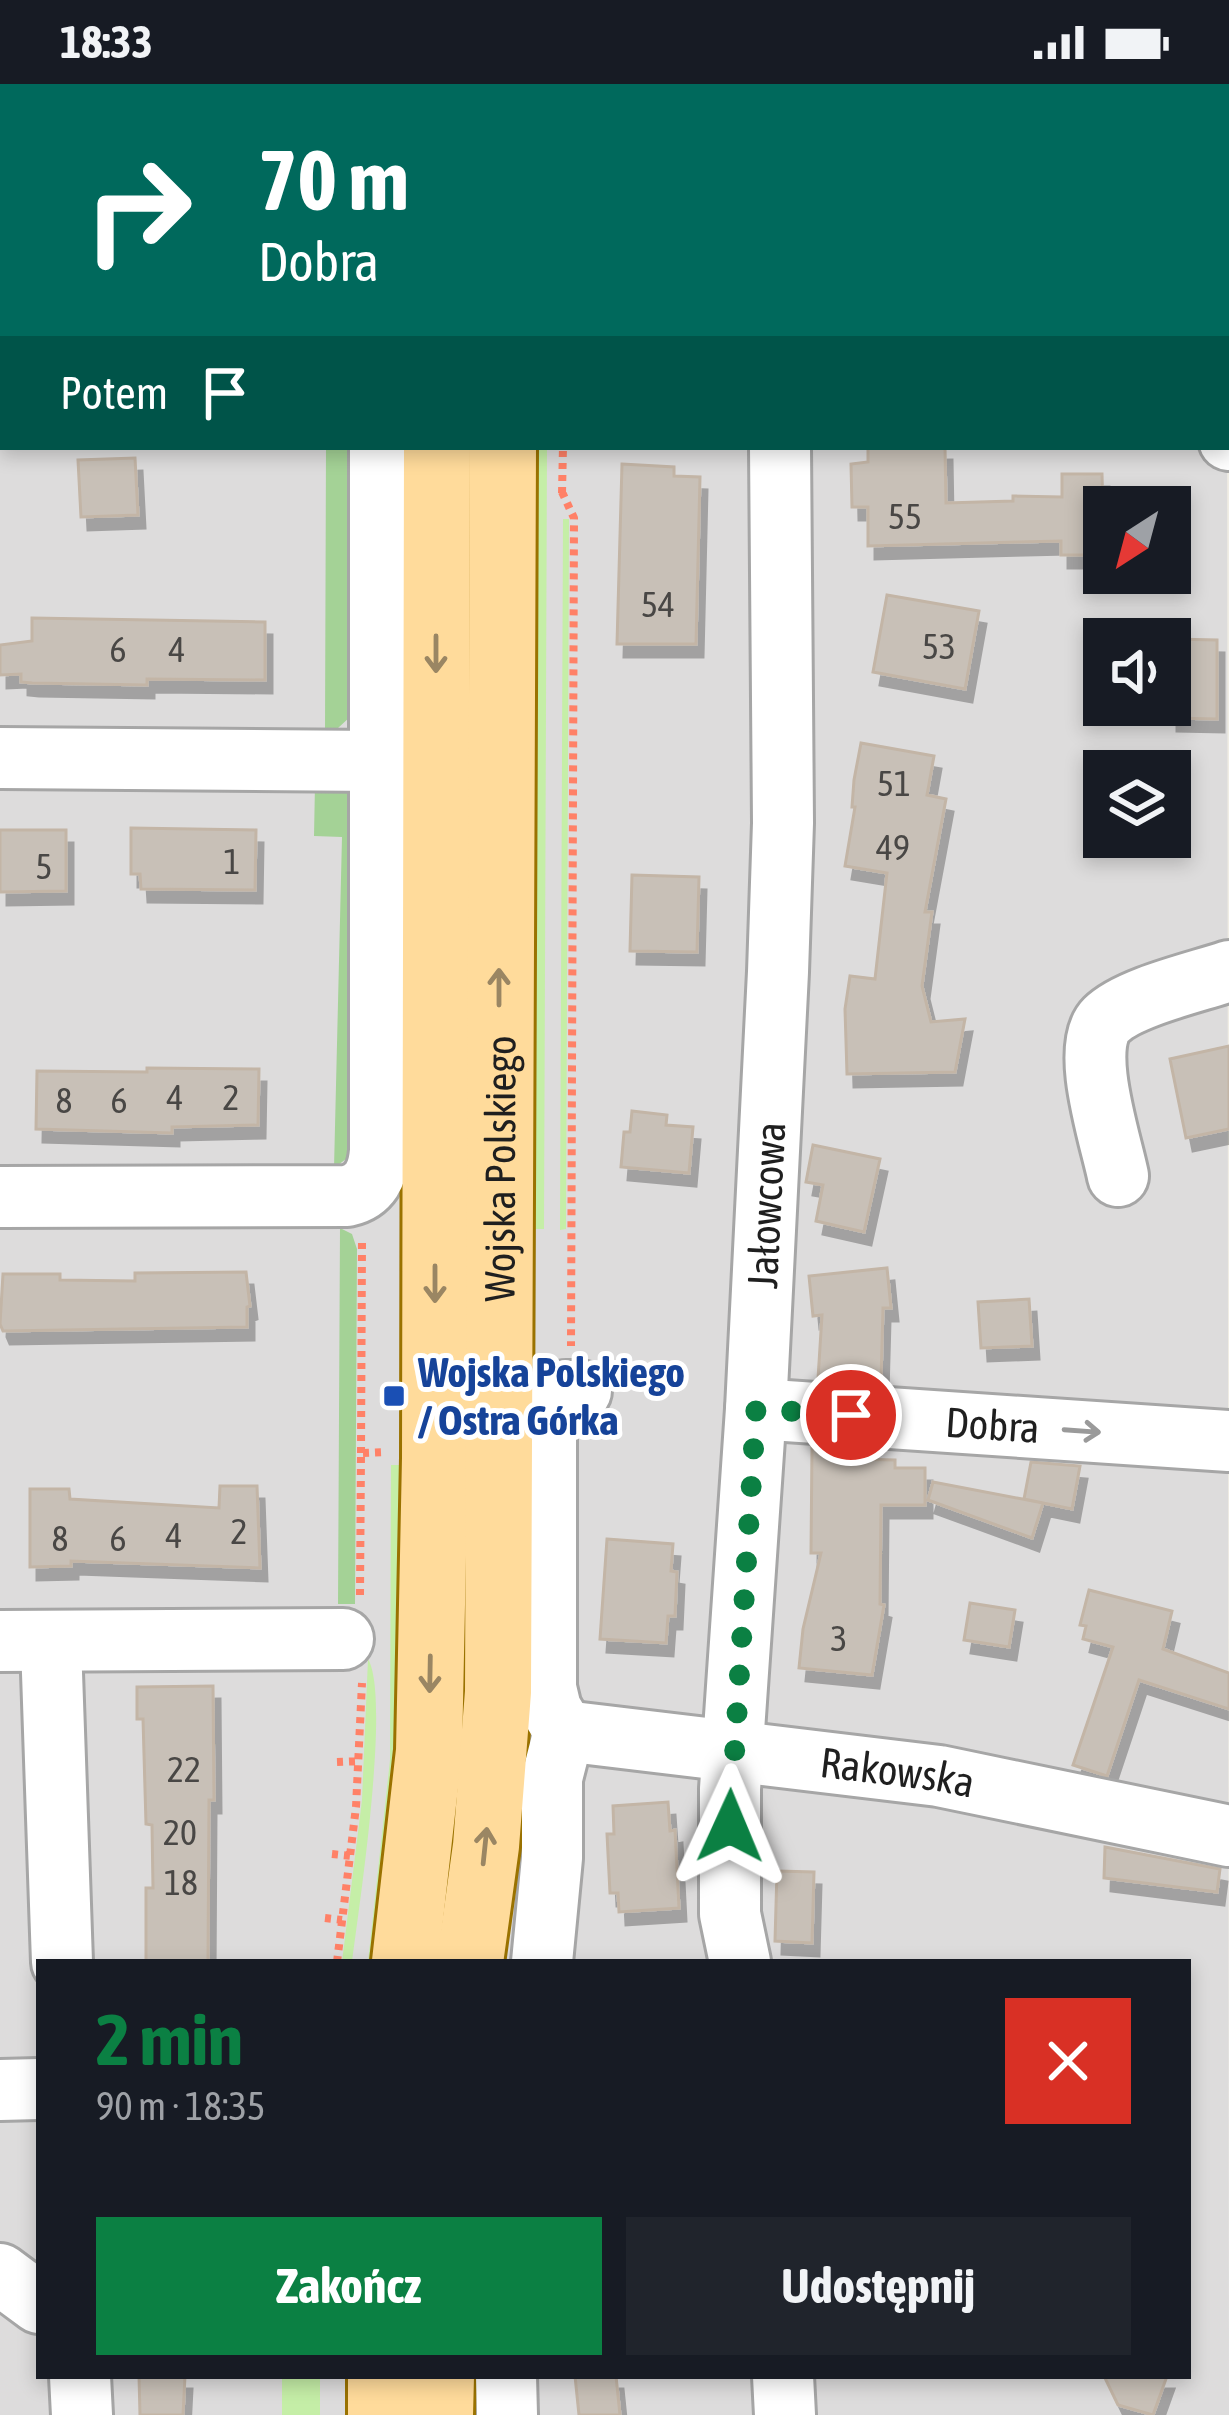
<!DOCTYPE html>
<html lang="pl">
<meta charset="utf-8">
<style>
:root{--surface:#171b24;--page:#20242c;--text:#f1f3f6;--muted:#9ea1a6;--accent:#0b8043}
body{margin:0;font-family:"Asap Condensed",sans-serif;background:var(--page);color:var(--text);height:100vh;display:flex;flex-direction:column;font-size:45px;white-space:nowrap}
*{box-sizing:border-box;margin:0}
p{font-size:39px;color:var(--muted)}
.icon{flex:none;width:66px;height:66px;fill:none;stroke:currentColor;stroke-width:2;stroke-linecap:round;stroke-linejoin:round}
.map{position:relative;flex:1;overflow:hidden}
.panel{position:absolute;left:36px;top:1875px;width:1155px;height:420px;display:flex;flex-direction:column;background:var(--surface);border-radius:0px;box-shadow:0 6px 18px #0003}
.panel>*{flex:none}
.hud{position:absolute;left:0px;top:0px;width:1230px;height:366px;box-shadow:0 6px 18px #0003;background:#00695c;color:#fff;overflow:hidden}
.needle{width:78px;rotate:216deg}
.buttons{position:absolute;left:1083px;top:402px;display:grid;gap:24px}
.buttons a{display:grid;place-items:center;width:108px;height:108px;border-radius:0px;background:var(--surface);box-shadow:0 6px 18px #0003;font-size:60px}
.pin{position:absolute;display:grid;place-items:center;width:102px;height:102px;color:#fff;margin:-51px;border:6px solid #fff;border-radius:50%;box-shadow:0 3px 12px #0007}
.me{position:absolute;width:132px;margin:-66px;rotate:1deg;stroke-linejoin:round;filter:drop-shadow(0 0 9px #0008)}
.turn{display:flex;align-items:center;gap:42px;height:252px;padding:0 60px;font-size:54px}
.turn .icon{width:156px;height:156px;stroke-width:2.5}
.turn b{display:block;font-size:84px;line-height:102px}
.then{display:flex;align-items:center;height:114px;padding:0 60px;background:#0003;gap:24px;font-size:45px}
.round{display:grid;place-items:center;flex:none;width:126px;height:126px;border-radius:0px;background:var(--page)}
.summary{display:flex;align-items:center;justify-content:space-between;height:204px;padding:0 60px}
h1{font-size:72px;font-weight:700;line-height:90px;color:var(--accent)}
.cta{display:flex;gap:24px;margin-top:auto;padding:24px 60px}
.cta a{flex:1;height:138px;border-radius:0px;background:var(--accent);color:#fff;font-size:48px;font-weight:700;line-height:138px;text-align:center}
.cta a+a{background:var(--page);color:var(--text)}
.status{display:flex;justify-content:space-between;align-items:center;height:84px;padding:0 60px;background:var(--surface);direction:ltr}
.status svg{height:33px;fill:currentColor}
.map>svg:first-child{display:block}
</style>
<div class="status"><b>18:33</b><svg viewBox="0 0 49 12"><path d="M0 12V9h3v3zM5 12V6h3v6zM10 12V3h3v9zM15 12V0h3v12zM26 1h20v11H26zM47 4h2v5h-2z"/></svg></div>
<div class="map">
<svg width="1229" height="2331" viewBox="0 0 1229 2331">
<defs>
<filter id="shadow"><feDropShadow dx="7" dy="13" stdDeviation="0" flood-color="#0004"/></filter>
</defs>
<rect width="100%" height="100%" fill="#f0ede4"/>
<!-- residential -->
<path fill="#dddcdc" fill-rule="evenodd" d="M 0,0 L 1219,0 L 1219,3 L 3,3 L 3,363 L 1227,363 L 1227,177 L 1229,2331 L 0,2331 ZM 1104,423 L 1170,423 L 1170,489 L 1104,489 ZM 1104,555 L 1170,555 L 1170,621 L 1104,621 ZM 1104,687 L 1170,687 L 1170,753 L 1104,753 ZM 39,1878 L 1188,1878 L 1188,2292 L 39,2292 Z"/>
<!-- grass -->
<path fill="#c5eea7" d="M 526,363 L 547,363 L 544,1145 L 524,1145 Z
M 563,435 L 569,435 L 566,1145 L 560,1146 Z
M 391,1381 L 412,1381 L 411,1576 L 382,1878 L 368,1878 L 390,1676 Z
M 368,1575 C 391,1614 359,1823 352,1878 L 342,1878 L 362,1716 Z
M 282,2292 L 320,2292 L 320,2331 L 282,2331 Z"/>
<!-- forest -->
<path fill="#a4d296" d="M 326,363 L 353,363 L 351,632 L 338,644 L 325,648 Z
M 315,700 L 345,705 L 352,720 L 350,1072 L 334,1084 L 342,753 L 314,752 Z
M 340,1144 L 352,1150 L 357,1165 L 355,1520 L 338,1520 Z"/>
<!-- building -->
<path fill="#c8c0b7" stroke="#c3b5a6" stroke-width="3" filter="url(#shadow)" d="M 945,363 L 946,419 L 1013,417 L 1013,412 L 1062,413 L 1062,390 L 1102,390 L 1104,471 L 1061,471 L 1061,457 L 868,462 L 868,423 L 852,423 L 851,380 L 868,378 L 868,364 Z
M 135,374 L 138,431 L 81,433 L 78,376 Z
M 622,380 L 674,383 L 674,392 L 700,393 L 696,560 L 617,560 Z
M 887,511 L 979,527 L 965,605 L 873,588 Z
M 32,534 L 265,538 L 265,596 L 147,595 L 147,601 L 32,599 L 21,598 L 21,590 L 0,591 L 0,561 L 32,557 Z
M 1170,555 L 1217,556 L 1217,635 L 1170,634 Z
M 861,659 L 934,672 L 927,711 L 946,715 L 925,828 L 932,828 L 922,902 L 931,938 L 965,935 L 955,988 L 847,990 L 845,925 L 850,892 L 875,895 L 887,789 L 845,782 L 855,723 L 852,723 L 854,696 Z
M 131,744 L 256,746 L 255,806 L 141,805 L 140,790 L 131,790 Z
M 0,746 L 66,746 L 66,807 L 0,808 Z
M 632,791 L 699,793 L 697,868 L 630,867 Z
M 1229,962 L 1229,1045 L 1186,1054 L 1170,975 Z
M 147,984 L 259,985 L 258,1041 L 172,1043 L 172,1049 L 36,1045 L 37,987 L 147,988 Z
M 632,1027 L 667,1031 L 666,1041 L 693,1043 L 689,1089 L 621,1083 L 624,1048 L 630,1048 Z
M 813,1061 L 880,1075 L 864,1148 L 816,1137 L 823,1101 L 806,1098 Z
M 887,1184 L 891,1224 L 883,1224 L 881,1296 L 818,1295 L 822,1231 L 813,1232 L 809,1192 Z
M 246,1188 L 250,1222 L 247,1223 L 247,1243 L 3,1247 L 0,1240 L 3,1190 L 60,1190 L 60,1196 L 135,1197 L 135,1189 Z
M 1029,1215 L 1032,1262 L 981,1264 L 978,1218 Z
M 812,1363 L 852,1366 L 852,1375 L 895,1376 L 895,1384 L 925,1384 L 925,1421 L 881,1421 L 880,1520 L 884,1521 L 872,1591 L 799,1584 L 803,1545 L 821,1469 L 811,1469 Z
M 1031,1378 L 1080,1382 L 1072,1425 L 1024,1415 Z
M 933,1398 L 1043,1419 L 1032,1454 L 928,1416 Z
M 220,1402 L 257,1402 L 260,1484 L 71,1477 L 71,1482 L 30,1483 L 30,1405 L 69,1405 L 70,1415 L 219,1424 Z
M 607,1455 L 673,1460 L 671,1487 L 677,1488 L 675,1532 L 668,1532 L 666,1559 L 600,1555 Z
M 1089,1506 L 1172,1527 L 1163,1565 L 1229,1589 L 1229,1625 L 1139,1596 L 1107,1692 L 1073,1681 L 1113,1563 L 1083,1555 L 1086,1542 L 1080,1541 Z
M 970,1519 L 1015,1526 L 1009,1563 L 964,1556 Z
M 213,1602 L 214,1716 L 209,1716 L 208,1878 L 146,1878 L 146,1804 L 153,1804 L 152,1741 L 146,1740 L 143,1635 L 137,1635 L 137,1603 Z
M 668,1718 L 670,1747 L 675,1746 L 679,1824 L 619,1828 L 618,1809 L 610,1809 L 607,1750 L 614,1750 L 613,1722 Z
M 1105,1763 L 1220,1785 L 1217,1808 L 1104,1794 Z
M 777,1787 L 814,1788 L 812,1859 L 775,1857 Z
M 139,2292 L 185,2292 L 183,2331 L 140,2331 Z
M 575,2292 L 616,2292 L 620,2331 L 579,2331 Z
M 1104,2292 L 1167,2292 L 1153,2331 L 1118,2321 Z"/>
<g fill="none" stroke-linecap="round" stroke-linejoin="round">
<defs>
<g id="minor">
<path d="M 780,0 L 780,3"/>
<path d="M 1196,0 L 1197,3"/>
<path d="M 0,232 L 3,232"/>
<path d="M 1227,349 L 1229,356"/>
<path d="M 0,674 L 379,677"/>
<path d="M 1118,1092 C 1111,1057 1079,963 1106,936 C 1129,913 1197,898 1229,887"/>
<path d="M 0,1113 L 347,1112 C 370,1107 378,1090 380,1067 L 380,363"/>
<path id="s1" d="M 756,1325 L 1229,1357"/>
<path d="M 0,1557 L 343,1555"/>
<path d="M 51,1560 L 62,1878"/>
<path id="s2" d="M 564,1647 L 939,1692 L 1229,1752"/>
<path d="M 542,1878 L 552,1774 L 552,1694 L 564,1647 L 551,1625 L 546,1604 L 546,1337 L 554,1314 L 566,1307 L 581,1307"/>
<path id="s3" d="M 740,1878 L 730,1830 L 730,1705 L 756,1325 L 778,888 L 783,739 L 780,363"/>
<path d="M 0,2006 L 39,2005"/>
<path d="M 0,2190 L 39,2219"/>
<path d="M 80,2292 L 82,2331"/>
<path d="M 506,2292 L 507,2331"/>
<path d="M 783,2292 L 785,2331"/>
</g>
<g id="major">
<path d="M 436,0 L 437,3"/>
<path d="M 503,0 L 503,3"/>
<path d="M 405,1878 L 429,1667 L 435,1374 L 437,363"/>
<path id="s4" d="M 470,1878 L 486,1762 L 498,1608 L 503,363"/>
<path d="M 381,2331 L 381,2292"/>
<path d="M 440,2331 L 441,2292"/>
</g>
</defs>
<!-- minor casing -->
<use href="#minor" stroke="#a6a6a6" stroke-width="66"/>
<!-- major casing -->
<use href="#major" stroke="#9a7200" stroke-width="72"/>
<!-- path -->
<path stroke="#ff8167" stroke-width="8" stroke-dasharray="6 6" stroke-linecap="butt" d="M 365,0 L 365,3
M 567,3 L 567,0
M 562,408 L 574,434 L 571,1262
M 562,409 L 563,363
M 361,1369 L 362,1157
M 360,1511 L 361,1369 L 384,1368
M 337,1678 L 360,1677
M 332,1770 L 351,1772
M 325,1834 L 342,1836
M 337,1878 L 356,1723 L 362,1599"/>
<!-- minor -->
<use href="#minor" stroke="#fff" stroke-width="60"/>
<!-- major -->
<use href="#major" stroke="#ffdb9b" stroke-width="66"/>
</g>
<!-- one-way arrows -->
<defs><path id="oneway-shaft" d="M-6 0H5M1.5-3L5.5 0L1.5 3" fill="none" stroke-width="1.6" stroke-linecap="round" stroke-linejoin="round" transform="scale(3)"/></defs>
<g stroke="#9a8663">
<use href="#oneway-shaft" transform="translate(436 570) rotate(90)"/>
<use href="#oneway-shaft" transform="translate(499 903) rotate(-90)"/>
<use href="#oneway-shaft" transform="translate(435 1200) rotate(90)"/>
<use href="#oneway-shaft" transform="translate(430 1590) rotate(91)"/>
<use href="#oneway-shaft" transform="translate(485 1762) rotate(-84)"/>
</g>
<use stroke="#9a9a9a" href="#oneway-shaft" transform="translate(1082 1347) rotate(4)"/>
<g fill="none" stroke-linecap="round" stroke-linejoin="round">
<!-- route -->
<path stroke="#0b8043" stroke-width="21" stroke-dasharray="0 37.8" d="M 730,1742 L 756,1325 L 851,1331"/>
</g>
<!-- markers -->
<rect fill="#1a4fb4" stroke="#fff" stroke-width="4.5" x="382" y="1300" width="24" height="24" rx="6"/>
<g text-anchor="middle" stroke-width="10" stroke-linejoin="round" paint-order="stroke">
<!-- number labels -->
<g font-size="36" fill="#494745">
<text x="905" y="445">55</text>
<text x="658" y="533">54</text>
<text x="939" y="575">53</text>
<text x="118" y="578">6</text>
<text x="177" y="578">4</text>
<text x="894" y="712">51</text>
<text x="893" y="776">49</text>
<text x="232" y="790">1</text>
<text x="44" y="795">5</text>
<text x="175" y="1026">4</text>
<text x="231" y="1026">2</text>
<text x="64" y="1029">8</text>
<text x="119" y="1029">6</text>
<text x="239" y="1460">2</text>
<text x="174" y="1464">4</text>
<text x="60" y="1467">8</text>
<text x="118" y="1467">6</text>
<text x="839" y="1567">3</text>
<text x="184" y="1698">22</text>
<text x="180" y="1761">20</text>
<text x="181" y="1811">18</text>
</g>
<!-- street labels -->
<g font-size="42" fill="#1f1f1f" stroke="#fff">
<text dy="15" stroke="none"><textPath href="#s4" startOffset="795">Wojska Polskiego</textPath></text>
<text dy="15" stroke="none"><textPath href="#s3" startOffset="759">Jałowcowa</textPath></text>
<text dy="15" stroke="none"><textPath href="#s1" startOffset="237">Dobra</textPath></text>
<text dy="15" stroke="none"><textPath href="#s2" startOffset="336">Rakowska</textPath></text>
</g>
<!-- transit labels -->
<g font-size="42" font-weight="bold" fill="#164399" stroke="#fff" text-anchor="start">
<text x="418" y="1303">Wojska Polskiego<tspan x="418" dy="48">/ Ostra Górka</tspan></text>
</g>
</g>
</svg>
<div class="buttons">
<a><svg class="needle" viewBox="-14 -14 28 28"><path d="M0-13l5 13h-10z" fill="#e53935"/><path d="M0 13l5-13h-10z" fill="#9ea1a6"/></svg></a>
<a><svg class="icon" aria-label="sound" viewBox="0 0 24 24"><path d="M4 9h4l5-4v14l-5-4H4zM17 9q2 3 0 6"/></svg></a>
<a><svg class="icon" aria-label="layers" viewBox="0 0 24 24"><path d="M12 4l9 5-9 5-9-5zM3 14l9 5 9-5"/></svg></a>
</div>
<div class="pin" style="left:851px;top:1331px;background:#d93025"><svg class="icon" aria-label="arrive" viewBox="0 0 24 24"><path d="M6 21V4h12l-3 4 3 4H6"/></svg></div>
<svg class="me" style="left:730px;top:1742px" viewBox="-20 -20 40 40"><path d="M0-17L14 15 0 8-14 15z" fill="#0b8043" stroke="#fff" stroke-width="4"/></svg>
<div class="hud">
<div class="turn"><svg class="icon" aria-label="right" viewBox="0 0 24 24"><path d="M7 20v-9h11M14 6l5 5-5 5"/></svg><div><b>70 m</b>Dobra</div></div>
<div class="then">Potem<svg class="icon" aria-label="arrive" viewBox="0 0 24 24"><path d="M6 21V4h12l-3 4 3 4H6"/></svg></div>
</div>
<section class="panel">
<div class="summary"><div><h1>2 min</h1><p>90 m · 18:35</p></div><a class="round" style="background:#d93025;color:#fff"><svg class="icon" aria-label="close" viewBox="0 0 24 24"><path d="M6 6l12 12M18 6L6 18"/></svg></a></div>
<div class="cta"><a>Zakończ</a><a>Udostępnij</a></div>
</section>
</div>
